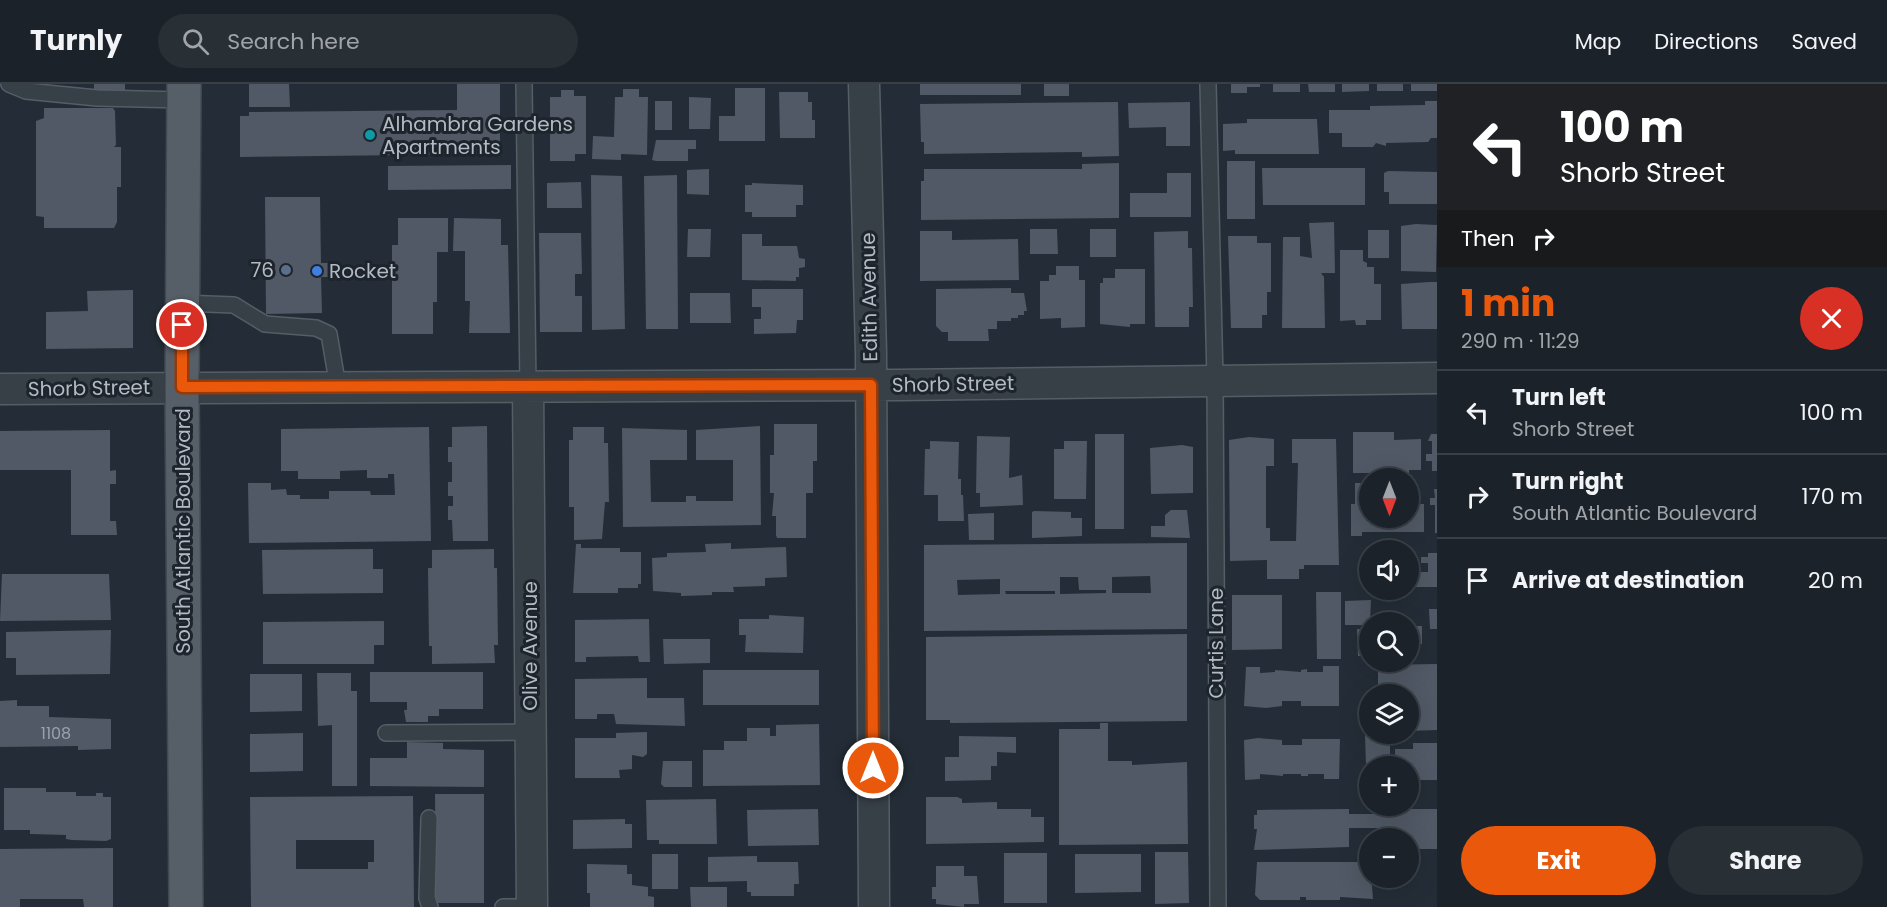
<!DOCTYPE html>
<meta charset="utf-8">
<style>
:root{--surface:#1b2229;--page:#282f35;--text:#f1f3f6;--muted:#a0a4a8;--line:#393f46;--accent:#ea580c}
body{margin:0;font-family:Poppins,sans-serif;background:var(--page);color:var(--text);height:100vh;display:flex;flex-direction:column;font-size:22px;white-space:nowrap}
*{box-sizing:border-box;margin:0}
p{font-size:20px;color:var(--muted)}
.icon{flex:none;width:33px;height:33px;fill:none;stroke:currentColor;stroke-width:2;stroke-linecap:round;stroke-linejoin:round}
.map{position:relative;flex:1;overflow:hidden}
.drawer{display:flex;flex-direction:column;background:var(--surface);width:450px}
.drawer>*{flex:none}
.banner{background:#202124;color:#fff;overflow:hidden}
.needle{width:39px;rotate:180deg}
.buttons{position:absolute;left:1359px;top:384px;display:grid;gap:12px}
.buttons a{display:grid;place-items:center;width:60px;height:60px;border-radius:50%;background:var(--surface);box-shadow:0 6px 24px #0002,0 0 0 2px var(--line);font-size:30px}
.pin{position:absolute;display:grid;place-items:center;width:51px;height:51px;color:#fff;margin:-26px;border:3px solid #fff;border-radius:50%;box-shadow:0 2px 6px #0007}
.me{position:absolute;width:66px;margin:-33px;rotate:0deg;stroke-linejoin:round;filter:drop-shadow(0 0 4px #0008)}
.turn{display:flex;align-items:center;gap:21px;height:126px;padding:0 24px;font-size:27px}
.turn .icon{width:78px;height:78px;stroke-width:2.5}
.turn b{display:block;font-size:42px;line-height:51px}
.then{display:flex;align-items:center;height:57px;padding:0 24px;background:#0003;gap:12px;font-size:22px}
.round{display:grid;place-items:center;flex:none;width:63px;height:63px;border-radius:32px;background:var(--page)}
.overview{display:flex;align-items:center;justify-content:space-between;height:102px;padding:0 24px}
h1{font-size:36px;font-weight:700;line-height:45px;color:var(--accent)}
.action{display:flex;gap:12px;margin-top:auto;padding:12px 24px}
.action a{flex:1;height:69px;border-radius:36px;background:var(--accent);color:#fff;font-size:24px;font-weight:700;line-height:69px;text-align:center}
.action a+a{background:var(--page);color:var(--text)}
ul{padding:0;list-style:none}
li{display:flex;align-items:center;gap:18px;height:84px;padding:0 24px;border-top:2px solid var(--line)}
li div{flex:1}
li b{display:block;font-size:22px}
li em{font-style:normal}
header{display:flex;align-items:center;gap:36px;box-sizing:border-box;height:84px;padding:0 30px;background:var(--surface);border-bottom:2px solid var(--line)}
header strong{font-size:28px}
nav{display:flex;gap:33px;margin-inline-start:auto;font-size:21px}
.search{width:420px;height:54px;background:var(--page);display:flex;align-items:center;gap:15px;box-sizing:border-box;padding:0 21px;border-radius:33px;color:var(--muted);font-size:22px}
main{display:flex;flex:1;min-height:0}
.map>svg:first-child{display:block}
</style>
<header>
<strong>Turnly</strong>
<div class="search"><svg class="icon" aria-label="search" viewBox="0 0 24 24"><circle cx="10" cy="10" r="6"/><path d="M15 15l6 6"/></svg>Search here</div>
<nav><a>Map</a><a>Directions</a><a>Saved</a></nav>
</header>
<main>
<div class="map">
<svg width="1437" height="823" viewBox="0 0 1437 823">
<rect width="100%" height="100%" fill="#242d37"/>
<!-- building -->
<path fill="#505965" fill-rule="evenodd" d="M 94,0 L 125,0 L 125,7 L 94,7 Z
M 249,0 L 289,0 L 290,23 L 249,23 Z
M 457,0 L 500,0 L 500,70 L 240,73 L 240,32 L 249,32 L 249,28 L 457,26 Z
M 920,0 L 1021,0 L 1021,11 L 920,11 Z
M 1044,0 L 1069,0 L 1069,12 L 1044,12 Z
M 1231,0 L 1260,0 L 1260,3 L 1247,3 L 1247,9 L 1231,9 Z
M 1273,0 L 1300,0 L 1300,8 L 1273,8 Z
M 1308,0 L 1335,0 L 1335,8 L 1309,8 Z
M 1342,0 L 1369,0 L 1369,7 L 1342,8 Z
M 1377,0 L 1403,0 L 1403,7 L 1377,7 Z
M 1411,0 L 1437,0 L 1437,7 L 1411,7 Z
M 735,4 L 765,4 L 765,57 L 719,57 L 719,32 L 735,32 Z
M 623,5 L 639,5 L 639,13 L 648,13 L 647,71 L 621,70 L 621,76 L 592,75 L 593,52 L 614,53 L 615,13 L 623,13 Z
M 561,6 L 574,6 L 574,12 L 586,12 L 586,70 L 575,70 L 575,77 L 550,77 L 550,13 L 561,13 Z
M 779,8 L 808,8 L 808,18 L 812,18 L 812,36 L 815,36 L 815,54 L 780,54 Z
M 689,13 L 711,14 L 710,45 L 689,45 Z
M 655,17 L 672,17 L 672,46 L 655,46 Z
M 1425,17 L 1437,17 L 1437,54 L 1431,54 L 1428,58 L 1386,59 L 1386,62 L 1376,59 L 1373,63 L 1342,63 L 1342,49 L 1329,49 L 1329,26 L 1370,26 L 1370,22 L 1425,21 Z
M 1118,18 L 1119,72 L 1082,73 L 1082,68 L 924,70 L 924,58 L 921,58 L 920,20 Z
M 1190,18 L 1190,62 L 1166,62 L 1166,43 L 1129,44 L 1128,19 Z
M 44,24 L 113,24 L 115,27 L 116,61 L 114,63 L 121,63 L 121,103 L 117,103 L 117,138 L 114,144 L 44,144 L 44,133 L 36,132 L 36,37 L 44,34 Z
M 1247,35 L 1317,35 L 1319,70 L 1235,70 L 1235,66 L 1223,67 L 1223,40 L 1247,39 Z
M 656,56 L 696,56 L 696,65 L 688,65 L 688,77 L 656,77 L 652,76 Z
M 1227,77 L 1255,77 L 1255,135 L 1227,135 Z
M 1119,79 L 1119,134 L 921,136 L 921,97 L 924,97 L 924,85 L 1082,85 L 1082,80 Z
M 511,81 L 511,105 L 388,106 L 388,82 Z
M 1262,84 L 1365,84 L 1365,121 L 1263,121 Z
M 709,85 L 709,111 L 687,110 L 687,86 Z
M 1388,87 L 1437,88 L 1437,120 L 1389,120 L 1389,108 L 1384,108 L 1384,89 Z
M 1167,89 L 1191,89 L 1191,133 L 1130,133 L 1130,109 L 1167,109 Z
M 591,91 L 622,92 L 625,245 L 592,246 Z
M 677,91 L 678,245 L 646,245 L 644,92 Z
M 581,98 L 582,124 L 547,124 L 547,99 Z
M 752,99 L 803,101 L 803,121 L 796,121 L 796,133 L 752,133 L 752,128 L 745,128 L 745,101 L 752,101 Z
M 265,113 L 320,113 L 321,179 L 337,179 L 337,193 L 321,193 L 322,229 L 266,230 Z
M 398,134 L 448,134 L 448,168 L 437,168 L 437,218 L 433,218 L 433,250 L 392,250 L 392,161 L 398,161 Z
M 454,134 L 501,135 L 501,161 L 508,161 L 510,249 L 469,249 L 470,217 L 465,217 L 465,167 L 453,167 Z
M 1334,138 L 1335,189 L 1321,189 L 1324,193 L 1325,244 L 1282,244 L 1283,153 L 1300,153 L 1300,172 L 1312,174 L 1309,139 Z
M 1416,140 L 1437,141 L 1436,188 L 1401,187 L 1401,142 Z
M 688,145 L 711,145 L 710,173 L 687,173 Z
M 1030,145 L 1057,145 L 1058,170 L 1030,170 Z
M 1090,145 L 1116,145 L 1116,173 L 1090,173 Z
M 1368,146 L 1389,146 L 1389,174 L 1368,174 Z
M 920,147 L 952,147 L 952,156 L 1018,155 L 1019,196 L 920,197 Z
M 1188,147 L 1188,164 L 1192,164 L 1193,223 L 1189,223 L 1189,243 L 1155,243 L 1154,148 Z
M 539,149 L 581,149 L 582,190 L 575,190 L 575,212 L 582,212 L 582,248 L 540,248 Z
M 742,150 L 762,150 L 762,162 L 797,162 L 799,174 L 805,175 L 805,183 L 799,184 L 799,193 L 796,193 L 796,197 L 742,196 Z
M 1228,152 L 1257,152 L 1257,159 L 1271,159 L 1271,208 L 1267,208 L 1267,231 L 1262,231 L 1262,244 L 1231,244 Z
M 1340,166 L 1363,166 L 1363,177 L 1367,179 L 1367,183 L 1374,183 L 1374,200 L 1381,200 L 1381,236 L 1366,236 L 1366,241 L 1356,241 L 1355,236 L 1340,237 Z
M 1056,182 L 1079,182 L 1079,196 L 1085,196 L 1085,243 L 1061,244 L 1061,234 L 1040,235 L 1040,197 L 1049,197 L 1049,191 L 1056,191 Z
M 1115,185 L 1145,185 L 1145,240 L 1130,240 L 1130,243 L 1100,240 L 1100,199 L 1103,199 L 1103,194 L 1115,194 Z
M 1429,198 L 1437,198 L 1437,245 L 1402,245 L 1401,200 Z
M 1011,204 L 1011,209 L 1024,209 L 1027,227 L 1024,227 L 1024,231 L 1018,231 L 1018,234 L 1011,234 L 1011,237 L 997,237 L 997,245 L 988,245 L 989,257 L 948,257 L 948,248 L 942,248 L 936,242 L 936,205 Z
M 752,205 L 803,205 L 803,236 L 797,236 L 796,249 L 754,250 L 754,235 L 761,235 L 761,223 L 752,223 Z
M 133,206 L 133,264 L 46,265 L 46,228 L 88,227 L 87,207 Z
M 690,209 L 730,209 L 731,239 L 690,239 Z
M 774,340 L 817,340 L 817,377 L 813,377 L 813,409 L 806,409 L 806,454 L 777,454 L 776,451 L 776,432 L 772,432 L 774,409 L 770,409 L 770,371 L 774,371 Z
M 487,342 L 488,457 L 453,457 L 452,436 L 448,436 L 448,422 L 453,422 L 453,412 L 448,412 L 448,398 L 452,398 L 452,378 L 448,378 L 448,363 L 452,363 L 452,343 Z
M 760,342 L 761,441 L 623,443 L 622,344 L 687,346 L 687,376 L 650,376 L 651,418 L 686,418 L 686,412 L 696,412 L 696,417 L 733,417 L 733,376 L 696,376 L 696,346 Z
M 429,343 L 431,457 L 249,459 L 248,399 L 271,399 L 271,406 L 286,405 L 287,411 L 300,411 L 300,415 L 329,415 L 329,407 L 370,407 L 371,411 L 395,411 L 394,390 L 388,390 L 388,394 L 367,394 L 367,386 L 340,387 L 340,395 L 298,395 L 298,387 L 281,387 L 281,345 Z
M 573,343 L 604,343 L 604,359 L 608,359 L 609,418 L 605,418 L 602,455 L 574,456 L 574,423 L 569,423 L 569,356 L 573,356 Z
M 110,346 L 110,387 L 116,386 L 116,400 L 110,400 L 110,437 L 116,437 L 117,451 L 71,451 L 71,386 L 0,386 L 0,347 Z
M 1353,348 L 1394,348 L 1394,356 L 1421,355 L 1421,386 L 1409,386 L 1409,391 L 1402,391 L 1402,386 L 1395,389 L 1353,389 Z
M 1095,350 L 1124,350 L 1124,445 L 1095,445 Z
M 1431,350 L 1437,350 L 1437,387 L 1432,387 L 1432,377 L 1426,377 L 1426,370 L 1432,370 L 1432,357 L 1428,357 Z
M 977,352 L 1010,353 L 1009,394 L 1022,391 L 1023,421 L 980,423 L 980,409 L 976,409 Z
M 1249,353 L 1274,355 L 1274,382 L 1266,382 L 1266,444 L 1270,444 L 1270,457 L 1296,457 L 1298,379 L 1292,379 L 1292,355 L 1336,355 L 1339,481 L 1304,481 L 1304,485 L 1299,485 L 1299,495 L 1267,495 L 1267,476 L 1230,477 L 1229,356 Z
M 930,357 L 959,358 L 958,395 L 961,395 L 961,411 L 963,411 L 964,437 L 938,437 L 938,411 L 924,411 L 925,365 L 930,365 Z
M 1064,357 L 1087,357 L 1086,415 L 1054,415 L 1054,365 L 1064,365 Z
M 1182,361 L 1193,363 L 1193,409 L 1151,410 L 1150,364 Z
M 1355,399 L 1370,399 L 1370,434 L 1408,434 L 1408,420 L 1424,420 L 1424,448 L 1362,448 L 1362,452 L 1351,452 L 1351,420 L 1355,420 Z
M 1434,405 L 1437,405 L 1437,449 L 1435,449 L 1435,421 L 1430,421 L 1430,414 L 1435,414 Z
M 1171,426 L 1187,426 L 1190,454 L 1151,453 L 1151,442 L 1165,442 L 1165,431 Z
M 1034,427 L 1071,428 L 1071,434 L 1082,434 L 1082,452 L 1032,454 L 1032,428 Z
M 994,429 L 994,456 L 969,456 L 968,430 Z
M 731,459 L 731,465 L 786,463 L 787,493 L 765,494 L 765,502 L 733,503 L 734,508 L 712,508 L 712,511 L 681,512 L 681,509 L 653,507 L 652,474 L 667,473 L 667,469 L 706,468 L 705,460 Z
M 1187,459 L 1187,545 L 924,547 L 924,461 ZM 1150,492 L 1151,509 L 1112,509 L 1112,493 ZM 1060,493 L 1078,493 L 1079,506 L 1106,506 L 1106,509 L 1060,510 ZM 1000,495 L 1000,510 L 958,511 L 957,496 ZM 1005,507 L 1055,507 L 1055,510 L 1006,510 Z
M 576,460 L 581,460 L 581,464 L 620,464 L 620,468 L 641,468 L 641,500 L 638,500 L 638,504 L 618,504 L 618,509 L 573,509 Z
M 373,465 L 373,485 L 383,485 L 383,509 L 263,510 L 262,466 Z
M 494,465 L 494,484 L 497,484 L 498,561 L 494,561 L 495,579 L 432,580 L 432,562 L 429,562 L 428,484 L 432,484 L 432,466 Z
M 1428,469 L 1437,469 L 1437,503 L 1413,503 L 1413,488 L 1428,488 L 1428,479 L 1421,479 L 1421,473 L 1428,473 Z
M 2,490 L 109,490 L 111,536 L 0,537 Z
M 1316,508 L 1341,508 L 1341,575 L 1317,575 Z
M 1232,511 L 1282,511 L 1282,565 L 1232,566 Z
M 1371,516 L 1370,541 L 1345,541 L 1345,517 Z
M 1429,525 L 1437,525 L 1437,545 L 1430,545 Z
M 769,531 L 804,533 L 803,569 L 745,568 L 746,551 L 739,551 L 739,535 L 769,535 Z
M 649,535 L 650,578 L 639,578 L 638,572 L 586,573 L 586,578 L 575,578 L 575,536 Z
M 384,537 L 384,561 L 374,561 L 374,580 L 263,580 L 263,538 Z
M 1408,542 L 1422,542 L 1422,560 L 1414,560 L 1414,573 L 1408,573 Z
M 1357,545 L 1370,545 L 1370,572 L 1358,572 Z
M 111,546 L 110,590 L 16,591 L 16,574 L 6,574 L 6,548 Z
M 1187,550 L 1187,637 L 950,639 L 950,636 L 926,636 L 926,553 Z
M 663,555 L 710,555 L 710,579 L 664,580 Z
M 1437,580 L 1437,646 L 1408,647 L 1408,610 L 1378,610 L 1378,581 Z
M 1323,582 L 1339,582 L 1339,622 L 1301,622 L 1301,617 L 1282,617 L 1282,622 L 1266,624 L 1244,622 L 1246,583 L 1260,583 L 1260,589 L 1275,588 L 1275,586 L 1301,588 L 1301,586 L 1307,585 L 1307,588 L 1323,588 Z
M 703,586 L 819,586 L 819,621 L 703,621 Z
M 370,588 L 483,588 L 483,625 L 439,625 L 439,632 L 428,632 L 428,638 L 406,638 L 404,626 L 407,626 L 407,618 L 370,618 Z
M 317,589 L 351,589 L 351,607 L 357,607 L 357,702 L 332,702 L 332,641 L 318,642 Z
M 250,590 L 302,590 L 302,627 L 250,628 Z
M 647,594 L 647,614 L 684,614 L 685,642 L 616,640 L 614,630 L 597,630 L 597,635 L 575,635 L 575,595 Z
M 17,616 L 17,622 L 49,622 L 49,633 L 111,635 L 111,665 L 78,666 L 78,662 L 0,663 L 0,617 Z
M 1100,639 L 1108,639 L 1108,677 L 1132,677 L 1132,681 L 1187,678 L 1188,760 L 1059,761 L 1059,645 L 1100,645 Z
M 819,640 L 820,701 L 703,702 L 703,666 L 724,666 L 724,657 L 747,657 L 747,644 L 770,644 L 770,652 L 776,652 L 776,641 Z
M 647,648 L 647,670 L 643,673 L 632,671 L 632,685 L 619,686 L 620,694 L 575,694 L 575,654 L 616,654 L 616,649 Z
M 303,649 L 303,687 L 250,688 L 250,650 Z
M 1365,650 L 1390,650 L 1390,681 L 1366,681 Z
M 959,652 L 1016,653 L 1016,669 L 997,668 L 997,682 L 991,682 L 991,696 L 945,697 L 945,673 L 959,673 Z
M 1258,654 L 1282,656 L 1282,661 L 1302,661 L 1302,655 L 1340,655 L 1339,695 L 1324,695 L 1324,690 L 1308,690 L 1308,692 L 1301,692 L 1301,690 L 1283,690 L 1283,692 L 1260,690 L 1260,695 L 1245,696 L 1244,656 Z
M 407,658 L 443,659 L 443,665 L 484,666 L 484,703 L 370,702 L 370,674 L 407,674 Z
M 1413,659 L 1437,659 L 1437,696 L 1408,696 L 1408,682 L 1395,682 L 1395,665 L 1413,665 Z
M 663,677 L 692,677 L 692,703 L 664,703 L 661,700 Z
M 4,704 L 46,704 L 46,708 L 76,708 L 76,712 L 96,712 L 96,709 L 103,709 L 103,713 L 111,713 L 111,755 L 106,757 L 72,756 L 66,755 L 66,751 L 30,750 L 30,746 L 4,746 Z
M 435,710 L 484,710 L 484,819 L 436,819 Z
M 413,712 L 414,823 L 251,823 L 250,713 ZM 296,756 L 374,756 L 374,778 L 368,778 L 368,785 L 296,785 Z
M 926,713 L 957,713 L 962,715 L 962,719 L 997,718 L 997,725 L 1031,725 L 1031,733 L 1044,733 L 1044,758 L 926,760 Z
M 716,715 L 717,760 L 659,760 L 659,756 L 647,756 L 646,716 Z
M 818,725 L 819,761 L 748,762 L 747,726 Z
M 1349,725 L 1349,730 L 1377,730 L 1377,725 L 1437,725 L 1437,765 L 1408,765 L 1408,754 L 1377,754 L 1377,744 L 1349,744 L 1349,763 L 1254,766 L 1257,745 L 1254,745 L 1254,731 L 1257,731 L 1257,726 Z
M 625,735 L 625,740 L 632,740 L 632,764 L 573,765 L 573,736 Z
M 113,764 L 113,823 L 84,823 L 83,815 L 20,815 L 20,823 L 0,823 L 0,765 Z
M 1155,768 L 1188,768 L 1189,819 L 1155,820 Z
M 1004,769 L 1047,769 L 1047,819 L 1004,819 Z
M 652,770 L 678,770 L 678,805 L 652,805 Z
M 1075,770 L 1141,770 L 1141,808 L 1075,809 Z
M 757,772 L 757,778 L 798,778 L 799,800 L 794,800 L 794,812 L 751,812 L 751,808 L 747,808 L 747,797 L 708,798 L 708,773 Z
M 1257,778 L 1370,778 L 1373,815 L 1340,813 L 1340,816 L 1306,816 L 1306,813 L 1300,813 L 1300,816 L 1260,816 L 1255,811 Z
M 587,780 L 627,781 L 627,790 L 632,790 L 632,801 L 648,803 L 648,812 L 654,813 L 654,823 L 590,823 L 590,809 L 587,809 Z
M 936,782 L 964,782 L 964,792 L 977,792 L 979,820 L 964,820 L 964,823 L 936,820 L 936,815 L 932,815 L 932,803 L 936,803 Z
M 690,803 L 727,803 L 727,823 L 691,823 Z"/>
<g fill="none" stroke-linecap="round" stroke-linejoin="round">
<defs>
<path id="lane" d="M 9,0 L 26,7 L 97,14 L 184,16
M 524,0 L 528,302
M 1208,0 L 1215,295 L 1218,823
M 182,219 L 234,221 L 265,240 L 316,244 L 329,250 L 338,303
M 386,649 L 531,648
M 429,734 L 427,814 L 430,823
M 503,823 L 530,823"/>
<path id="street" d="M 864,0 L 871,269 L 874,823
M 528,302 L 532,823
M 0,305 L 900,301 L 1437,294"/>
<path id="primary" d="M 184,0 L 182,303 L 186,823"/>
</defs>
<!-- lane casing -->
<use href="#lane" stroke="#555d65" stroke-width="18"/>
<!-- street casing -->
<use href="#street" stroke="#555d65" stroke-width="33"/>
<!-- primary casing -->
<use href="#primary" stroke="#414850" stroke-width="36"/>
<!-- lane -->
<use href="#lane" stroke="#373f47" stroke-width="15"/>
<!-- street -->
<use href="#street" stroke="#373f47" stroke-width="30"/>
<!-- primary -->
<use href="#primary" stroke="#565e67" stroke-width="33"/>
</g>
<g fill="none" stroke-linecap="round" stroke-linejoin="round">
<defs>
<path id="route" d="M 182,241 L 182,303 L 871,301 L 873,684"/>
</defs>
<!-- route casing -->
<use href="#route" stroke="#983908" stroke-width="15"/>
<!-- route -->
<use href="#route" stroke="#ea580c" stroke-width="10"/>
</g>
<!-- markers -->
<circle fill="#0f9aa8" stroke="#1d242c" stroke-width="2" cx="370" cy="51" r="6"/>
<circle fill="#5c6f8a" stroke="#1d242c" stroke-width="2" cx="286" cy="186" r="6"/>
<circle fill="#3f7fe0" stroke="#1d242c" stroke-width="2" cx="317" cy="187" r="6"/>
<g text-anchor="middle" stroke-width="6" stroke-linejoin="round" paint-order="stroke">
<!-- number labels -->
<g font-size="16" fill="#9aa2ac">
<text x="56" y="655">1108</text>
</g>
<!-- poi labels -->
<g font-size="20" fill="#b2bac3" stroke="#1d242c" text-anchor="start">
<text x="382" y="47">Alhambra Gardens<tspan x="382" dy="23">Apartments</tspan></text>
<text x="274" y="193" text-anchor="end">76</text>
<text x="329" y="194">Rocket</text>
</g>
<!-- street labels -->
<g font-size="20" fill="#b2bac3" stroke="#1d242c">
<text transform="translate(869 213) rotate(-91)" y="7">Edith Avenue</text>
<text transform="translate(953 300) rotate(-1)" y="7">Shorb Street</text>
<text transform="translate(89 304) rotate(-1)" y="7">Shorb Street</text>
<text transform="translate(183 447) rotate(-90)" y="7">South Atlantic Boulevard</text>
<text transform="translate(1216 559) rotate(-90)" y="7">Curtis Lane</text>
<text transform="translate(530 562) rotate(-90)" y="7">Olive Avenue</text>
</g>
</g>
</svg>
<div class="buttons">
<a><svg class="needle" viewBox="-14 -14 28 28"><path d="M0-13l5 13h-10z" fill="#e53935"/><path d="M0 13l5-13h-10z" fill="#a0a4a8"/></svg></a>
<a><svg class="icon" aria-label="sound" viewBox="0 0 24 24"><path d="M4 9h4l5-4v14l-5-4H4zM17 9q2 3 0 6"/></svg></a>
<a><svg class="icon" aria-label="search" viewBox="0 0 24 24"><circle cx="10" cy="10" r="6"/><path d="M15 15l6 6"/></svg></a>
<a><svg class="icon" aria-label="layers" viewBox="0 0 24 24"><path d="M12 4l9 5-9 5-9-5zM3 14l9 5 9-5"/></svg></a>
<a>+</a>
<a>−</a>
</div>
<div class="pin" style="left:182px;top:241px;background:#d93025"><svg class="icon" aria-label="arrive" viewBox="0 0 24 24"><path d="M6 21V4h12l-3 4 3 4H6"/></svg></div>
<svg class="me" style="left:873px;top:684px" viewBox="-20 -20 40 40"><circle r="17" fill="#ea580c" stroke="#fff" stroke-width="3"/><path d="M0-11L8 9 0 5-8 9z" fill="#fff"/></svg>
</div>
<section class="drawer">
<div class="banner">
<div class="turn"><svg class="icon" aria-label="left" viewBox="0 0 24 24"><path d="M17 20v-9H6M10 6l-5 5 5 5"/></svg><div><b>100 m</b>Shorb Street</div></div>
<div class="then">Then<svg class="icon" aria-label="right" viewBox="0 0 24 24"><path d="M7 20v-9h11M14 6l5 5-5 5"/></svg></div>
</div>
<div class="overview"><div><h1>1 min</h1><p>290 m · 11:29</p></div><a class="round" style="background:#d93025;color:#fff"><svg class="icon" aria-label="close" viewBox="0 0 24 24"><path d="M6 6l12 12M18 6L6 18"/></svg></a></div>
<ul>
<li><svg class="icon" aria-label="left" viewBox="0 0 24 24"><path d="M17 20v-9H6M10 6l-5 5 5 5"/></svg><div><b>Turn left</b><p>Shorb Street</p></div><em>100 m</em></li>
<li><svg class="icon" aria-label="right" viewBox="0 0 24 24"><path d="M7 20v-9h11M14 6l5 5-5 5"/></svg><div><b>Turn right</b><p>South Atlantic Boulevard</p></div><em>170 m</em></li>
<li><svg class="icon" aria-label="arrive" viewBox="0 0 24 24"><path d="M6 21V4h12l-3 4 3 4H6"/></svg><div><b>Arrive at destination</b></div><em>20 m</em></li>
</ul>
<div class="action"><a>Exit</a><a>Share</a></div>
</section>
</main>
